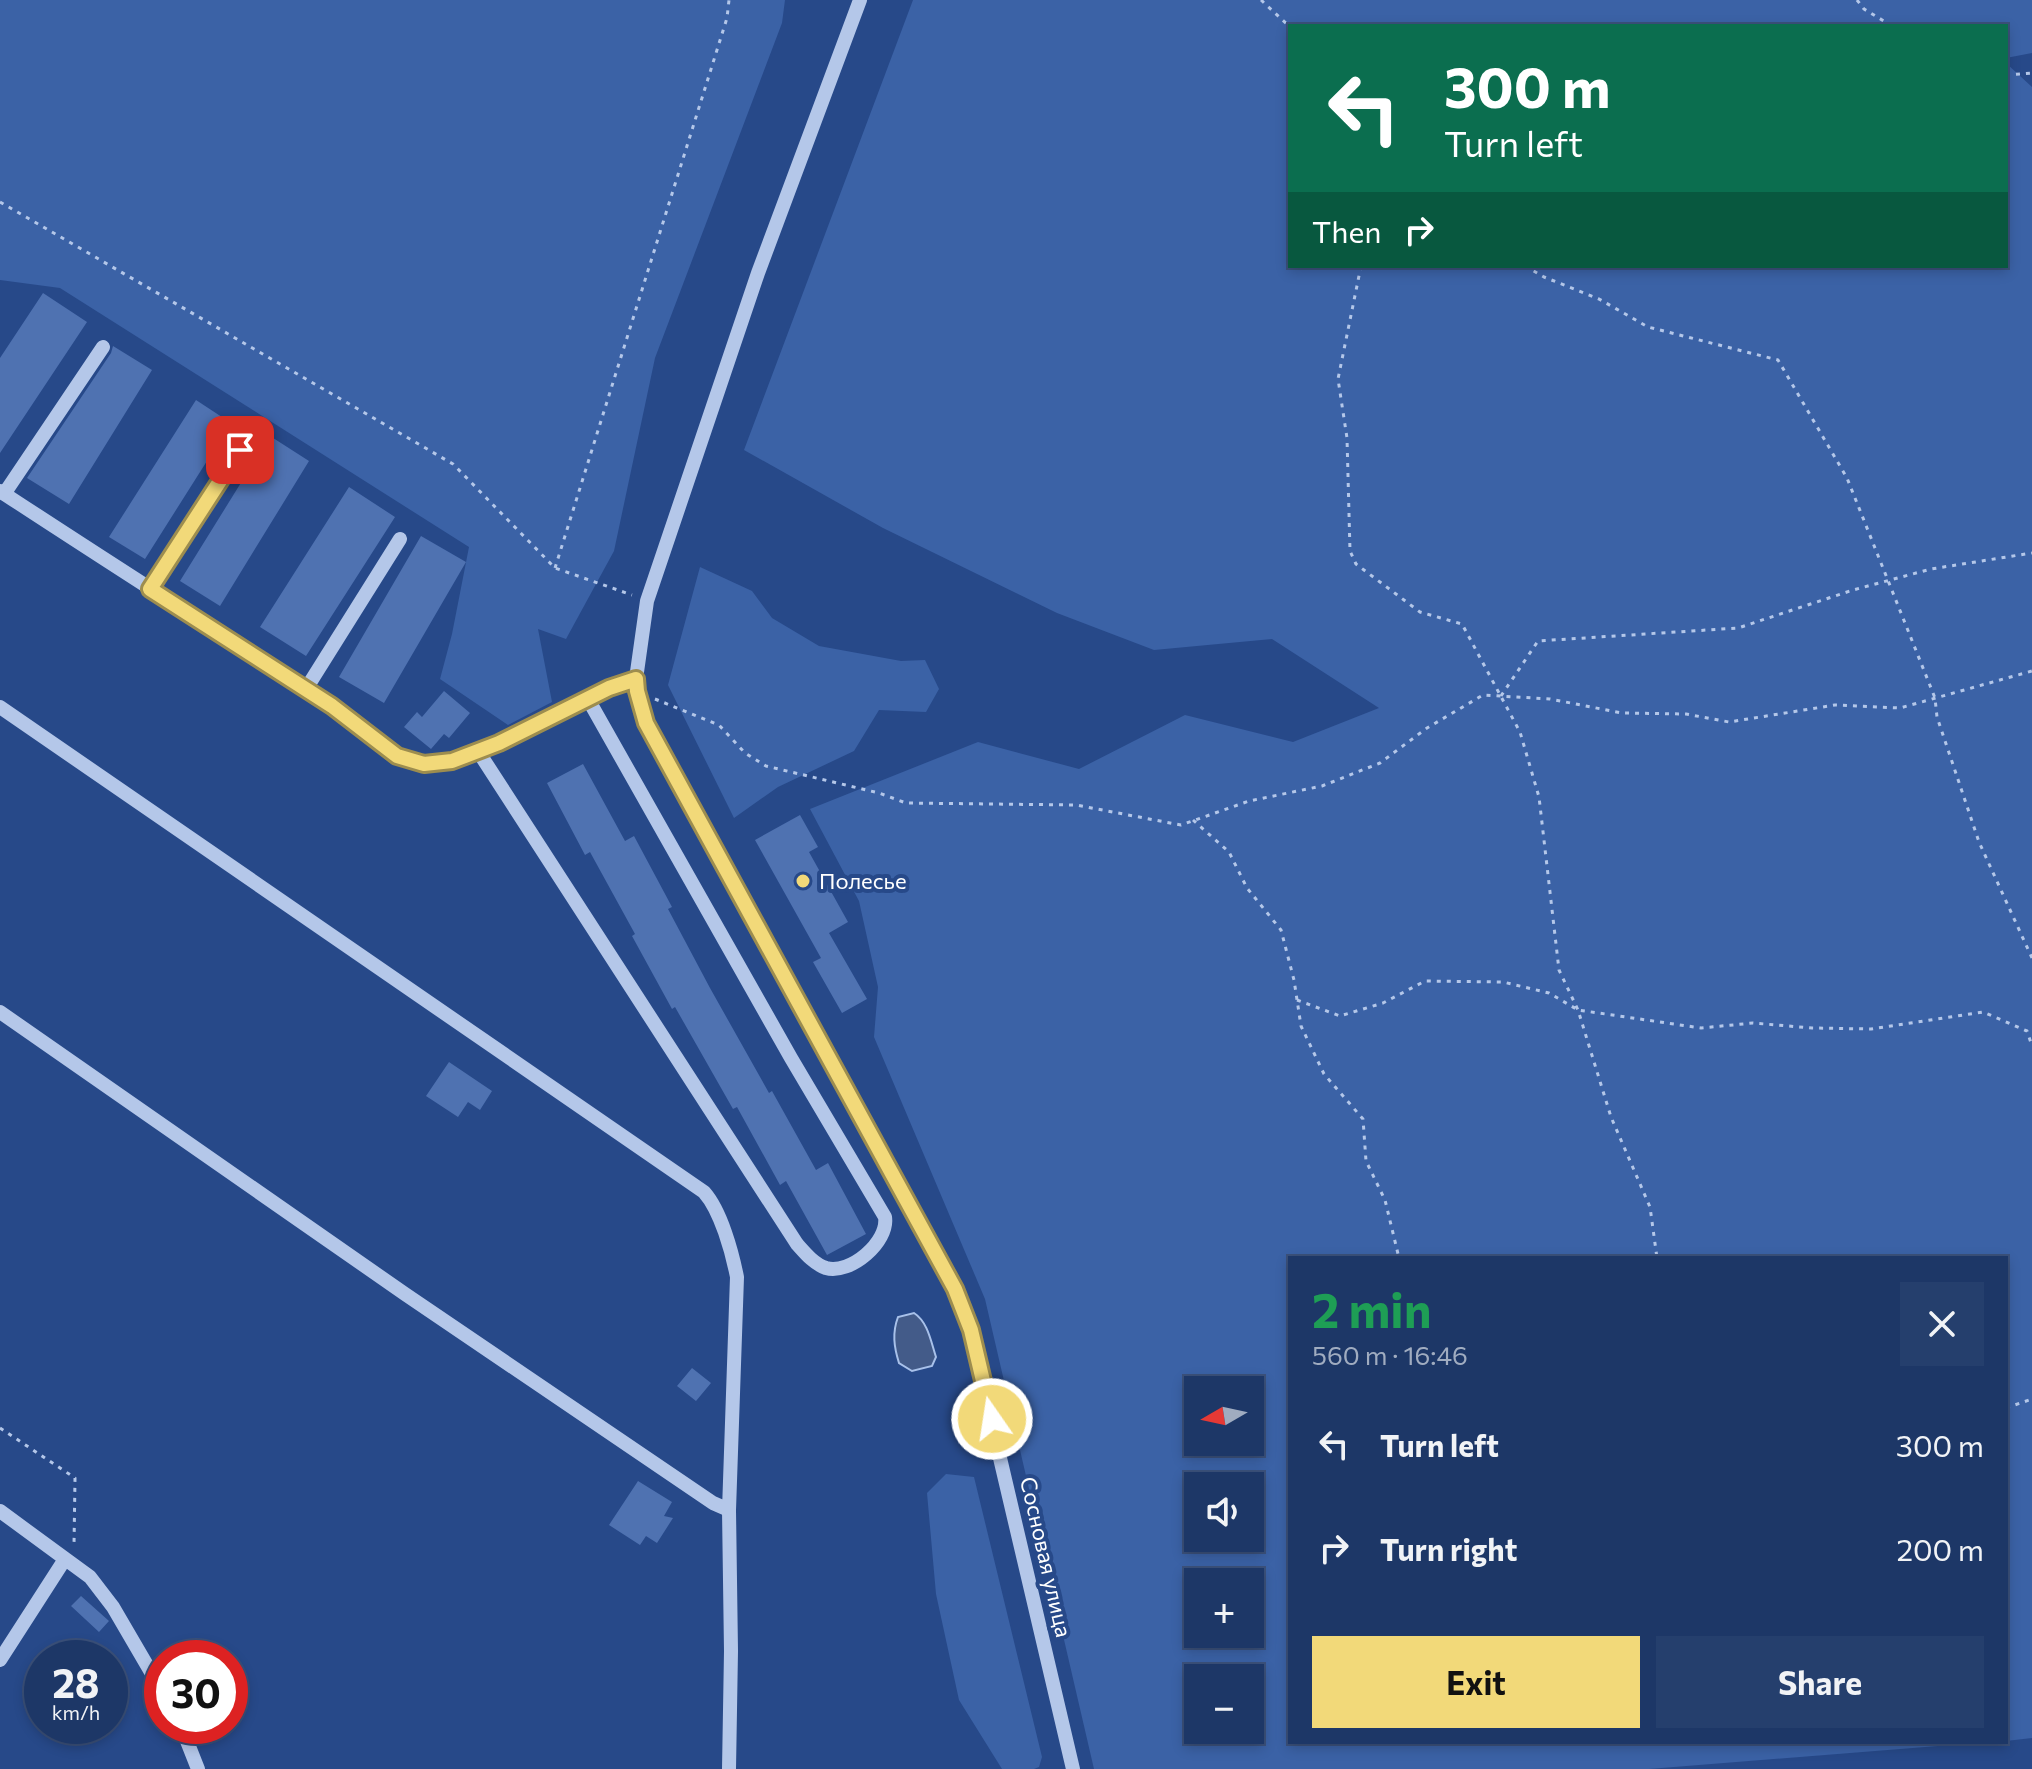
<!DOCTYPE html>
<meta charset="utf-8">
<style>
:root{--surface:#1d3767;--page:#253f6d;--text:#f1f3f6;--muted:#a0acc0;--line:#3b517b;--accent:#f2d979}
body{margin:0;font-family:Commissioner,sans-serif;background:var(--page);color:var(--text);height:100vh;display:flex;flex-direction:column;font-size:30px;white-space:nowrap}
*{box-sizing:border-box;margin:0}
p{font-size:26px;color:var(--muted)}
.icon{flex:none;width:44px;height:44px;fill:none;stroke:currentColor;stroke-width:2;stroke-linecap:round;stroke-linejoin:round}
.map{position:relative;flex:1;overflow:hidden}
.sheet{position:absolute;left:1288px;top:1256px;width:720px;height:488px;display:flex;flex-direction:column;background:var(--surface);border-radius:0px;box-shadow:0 4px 12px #0003,0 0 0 2px var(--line)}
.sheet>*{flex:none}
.guide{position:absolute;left:1288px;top:24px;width:720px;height:244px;border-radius:0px;box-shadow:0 4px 12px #0003,0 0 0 2px var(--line);background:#0b6e4f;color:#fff;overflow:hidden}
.needle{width:52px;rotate:261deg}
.controls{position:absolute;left:1184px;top:1376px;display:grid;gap:16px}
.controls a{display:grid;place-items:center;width:80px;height:80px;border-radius:0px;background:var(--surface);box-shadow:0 4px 12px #0003,0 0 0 2px var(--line);font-size:40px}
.speed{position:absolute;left:24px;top:1640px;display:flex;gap:16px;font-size:40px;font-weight:700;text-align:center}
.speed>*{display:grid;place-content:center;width:104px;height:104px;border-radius:50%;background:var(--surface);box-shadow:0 4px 12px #0003,0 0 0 2px var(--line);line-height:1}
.speed small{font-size:20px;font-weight:400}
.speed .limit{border:12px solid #d22;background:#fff;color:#111}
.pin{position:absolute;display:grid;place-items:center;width:68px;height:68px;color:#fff;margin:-34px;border-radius:16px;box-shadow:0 4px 12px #0006}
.me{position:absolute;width:88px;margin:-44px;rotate:347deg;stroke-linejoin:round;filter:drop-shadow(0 0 6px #0008)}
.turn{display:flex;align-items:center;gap:28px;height:168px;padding:0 24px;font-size:36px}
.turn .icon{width:104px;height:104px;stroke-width:2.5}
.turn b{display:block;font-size:56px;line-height:68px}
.then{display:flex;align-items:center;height:76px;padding:0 24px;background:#0003;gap:16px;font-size:30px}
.round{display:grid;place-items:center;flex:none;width:84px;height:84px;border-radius:0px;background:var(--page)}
.overview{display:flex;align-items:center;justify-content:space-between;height:136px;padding:0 24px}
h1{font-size:48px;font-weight:700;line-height:60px;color:#1e9e55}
.cta{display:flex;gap:16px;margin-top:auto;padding:16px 24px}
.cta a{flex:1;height:92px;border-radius:0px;background:var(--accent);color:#111;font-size:32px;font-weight:700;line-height:92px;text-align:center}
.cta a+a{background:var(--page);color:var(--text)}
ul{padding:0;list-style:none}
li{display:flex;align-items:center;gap:24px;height:104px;padding:0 24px}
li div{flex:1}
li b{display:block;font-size:30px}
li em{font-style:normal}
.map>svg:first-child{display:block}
</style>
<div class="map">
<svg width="2032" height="1769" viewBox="0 0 2032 1769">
<rect width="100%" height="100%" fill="#274989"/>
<!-- green -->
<path fill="#3b62a6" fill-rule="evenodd" d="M 0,0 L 785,0 L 782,23 L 655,358 L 614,551 L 566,639 L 538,629 L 552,702 L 508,725 L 440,679 L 452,634 L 469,547 L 60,288 L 0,280 Z
M 913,0 L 2032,0 L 2032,53 L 2006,58 L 2006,26 L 1290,26 L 1290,266 L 2006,266 L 2006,63 L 2032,87 L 2032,1738 L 2006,1741 L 2006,1258 L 1290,1258 L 1290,1742 L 1988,1742 L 1649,1769 L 1094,1769 L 985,1299 L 874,1037 L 878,987 L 859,901 L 810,809 L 978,742 L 1079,769 L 1185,715 L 1293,742 L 1379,708 L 1272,639 L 1154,650 L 1057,613 L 883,528 L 744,450 ZM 1250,1390 L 1250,1442 L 1198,1442 L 1198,1390 ZM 1250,1486 L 1250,1538 L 1198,1538 L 1198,1486 ZM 1250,1582 L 1250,1634 L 1198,1634 L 1198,1582 ZM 1198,1678 L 1250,1678 L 1250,1730 L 1198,1730 Z
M 700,567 L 752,591 L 772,618 L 819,646 L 901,661 L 925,660 L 939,689 L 926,712 L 879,710 L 854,751 L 778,787 L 734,818 L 668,685 Z
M 946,1474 L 974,1477 L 1042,1757 L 1039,1767 L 1034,1769 L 1002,1769 L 959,1700 L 936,1594 L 927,1493 Z"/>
<!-- water -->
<path fill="#435b89" stroke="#a8c1ea" stroke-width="2" d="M 914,1313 C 928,1322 931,1342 936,1357 L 932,1366 L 912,1371 L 899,1363 C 894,1347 892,1333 898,1317 Z"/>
<!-- building -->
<path fill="#4f72b1" d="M 43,293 L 87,322 L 0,453 L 0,358 Z
M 113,346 L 152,370 L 69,504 L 27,478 L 111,353 Z
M 196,400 L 231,423 L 145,559 L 109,537 Z
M 270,436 L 309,461 L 220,606 L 180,581 Z
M 349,487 L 395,517 L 306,656 L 260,627 Z
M 421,536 L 466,562 L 384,703 L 339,677 Z
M 444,691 L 470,713 L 449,738 L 444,734 L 431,749 L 404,727 L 417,712 L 422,717 Z
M 583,764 L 625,841 L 634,836 L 672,907 L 668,909 L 710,988 L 769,1093 L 772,1091 L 816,1170 L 828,1163 L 866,1234 L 827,1255 L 786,1181 L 780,1185 L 737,1107 L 733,1109 L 675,1007 L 672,1009 L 632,936 L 635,934 L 590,852 L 585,855 L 547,783 Z
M 800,815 L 818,847 L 809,852 L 848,922 L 829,933 L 867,999 L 842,1013 L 813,962 L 821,958 L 755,840 Z
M 449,1062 L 492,1091 L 480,1110 L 468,1102 L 458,1117 L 426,1096 Z
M 692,1368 L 711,1383 L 696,1401 L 677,1386 Z
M 638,1481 L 672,1502 L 664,1516 L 673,1518 L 657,1543 L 646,1536 L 640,1545 L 609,1525 Z
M 81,1596 L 109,1621 L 99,1632 L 71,1606 Z"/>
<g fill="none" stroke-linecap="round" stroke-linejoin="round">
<!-- path -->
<path stroke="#b4c7e9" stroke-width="3" stroke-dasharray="4 6" stroke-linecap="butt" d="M 1261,0 L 1290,27
M 1857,0 L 1864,9 L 1892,26
M 2006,75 L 2032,73
M 0,202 L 453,464 L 555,568 L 632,595
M 1361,266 L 1338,379 L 1347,438 L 1350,551 L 1356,564 L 1420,612 L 1462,624 L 1520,732 L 1539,797 L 1559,970 L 1578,1010 L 1611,1117 L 1650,1207 L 1657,1258
M 1525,266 L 1544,277 L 1599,299 L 1648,327 L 1778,360 L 1847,478 L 1935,698 L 1937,717 L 1979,842 L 2032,958
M 555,568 L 727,18 L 729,0
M 1501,696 L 1538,641 L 1738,628 L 1853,590 L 1931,569 L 2032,553
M 655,699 L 719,725 L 745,753 L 766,766 L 879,793 L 906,803 L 1076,805 L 1181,825 L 1249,801 L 1322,786 L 1380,763 L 1427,728 L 1483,695 L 1550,699 L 1622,713 L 1686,714 L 1729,722 L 1835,705 L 1900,708 L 2032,671
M 1193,820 L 1229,852 L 1247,888 L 1281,930 L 1294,980 L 1301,1026 L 1324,1074 L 1363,1119 L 1366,1161 L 1385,1200 L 1399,1258
M 1297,1000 L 1340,1016 L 1383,1003 L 1425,981 L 1503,982 L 1549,993 L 1578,1010 L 1701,1028 L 1753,1023 L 1812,1028 L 1871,1029 L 1983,1012 L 2027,1031 L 2032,1046
M 2006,1408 L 2032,1399
M 0,1428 L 75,1478 L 74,1545"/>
<!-- minor -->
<path stroke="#b4c7e9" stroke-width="14" d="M 860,0 L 758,273 L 647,601 L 636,679 L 637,691 L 646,723 L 965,1309 L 1073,1769
M 0,491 C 108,562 218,632 327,702 C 350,718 370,739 394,754 C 406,761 422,765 435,763 C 503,757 571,698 636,679
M 4,494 L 103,347
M 150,589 L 240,450
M 306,689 L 400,539
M 0,707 L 704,1192 C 721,1211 732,1252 737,1277 L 729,1510 L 731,1651 L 729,1769
M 478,751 L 797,1244 C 805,1253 814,1264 826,1268 C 850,1275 889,1242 885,1217 L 791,1058 L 588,699
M 0,1012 L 405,1294 L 713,1503 L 729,1510
M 0,1511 L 90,1577 L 113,1607 L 162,1691
M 0,1660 L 65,1559
M 181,1726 L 198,1769"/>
</g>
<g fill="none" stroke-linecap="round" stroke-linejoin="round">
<defs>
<path id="route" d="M 240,450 L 150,589 L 332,706 L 397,756 L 424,764 L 452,761 L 499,743 L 609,688 L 636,679 L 637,691 L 646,723 L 955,1289 L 971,1330 L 992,1419"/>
</defs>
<!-- route casing -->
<use href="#route" stroke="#9d8d4f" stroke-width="20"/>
<!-- route -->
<use href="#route" stroke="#f2d979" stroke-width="14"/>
</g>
<!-- markers -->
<circle fill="#f2d979" stroke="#274989" stroke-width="3" cx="803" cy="881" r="8"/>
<g text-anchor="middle" stroke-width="8" stroke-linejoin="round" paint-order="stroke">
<!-- poi labels -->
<g font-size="22" fill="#fff" stroke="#274989" text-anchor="start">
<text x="819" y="889">Полесье</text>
</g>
<!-- street labels -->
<g font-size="22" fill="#fff" stroke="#274989">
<text transform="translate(1046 1557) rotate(77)" y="8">Сосновая улица</text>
</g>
</g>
</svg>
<div class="controls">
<a><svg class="needle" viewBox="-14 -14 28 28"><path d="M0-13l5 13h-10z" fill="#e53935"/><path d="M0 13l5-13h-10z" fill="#a0acc0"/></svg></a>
<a><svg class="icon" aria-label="sound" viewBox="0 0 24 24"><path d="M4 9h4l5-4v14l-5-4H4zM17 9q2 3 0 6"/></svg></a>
<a>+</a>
<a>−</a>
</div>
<div class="speed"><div>28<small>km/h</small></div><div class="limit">30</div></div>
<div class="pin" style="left:240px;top:450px;background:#d93025"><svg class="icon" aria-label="arrive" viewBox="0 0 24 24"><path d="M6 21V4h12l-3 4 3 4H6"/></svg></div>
<svg class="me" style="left:992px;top:1419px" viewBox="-20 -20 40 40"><circle r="17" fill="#f2d979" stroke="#fff" stroke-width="3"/><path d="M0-11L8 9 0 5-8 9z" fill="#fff"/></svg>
<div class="guide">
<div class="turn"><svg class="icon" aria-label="left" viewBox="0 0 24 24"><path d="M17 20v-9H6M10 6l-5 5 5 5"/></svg><div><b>300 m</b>Turn left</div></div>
<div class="then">Then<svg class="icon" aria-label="right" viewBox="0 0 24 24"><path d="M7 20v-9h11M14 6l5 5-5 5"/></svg></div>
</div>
<section class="sheet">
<div class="overview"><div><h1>2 min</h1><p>560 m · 16:46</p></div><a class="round"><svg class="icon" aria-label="close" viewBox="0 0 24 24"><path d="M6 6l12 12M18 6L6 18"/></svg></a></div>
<ul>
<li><svg class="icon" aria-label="left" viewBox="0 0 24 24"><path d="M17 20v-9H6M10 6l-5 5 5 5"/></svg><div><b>Turn left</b></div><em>300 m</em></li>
<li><svg class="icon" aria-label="right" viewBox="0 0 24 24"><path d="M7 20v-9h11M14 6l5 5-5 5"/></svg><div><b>Turn right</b></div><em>200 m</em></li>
</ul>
<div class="cta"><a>Exit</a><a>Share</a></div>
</section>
</div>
